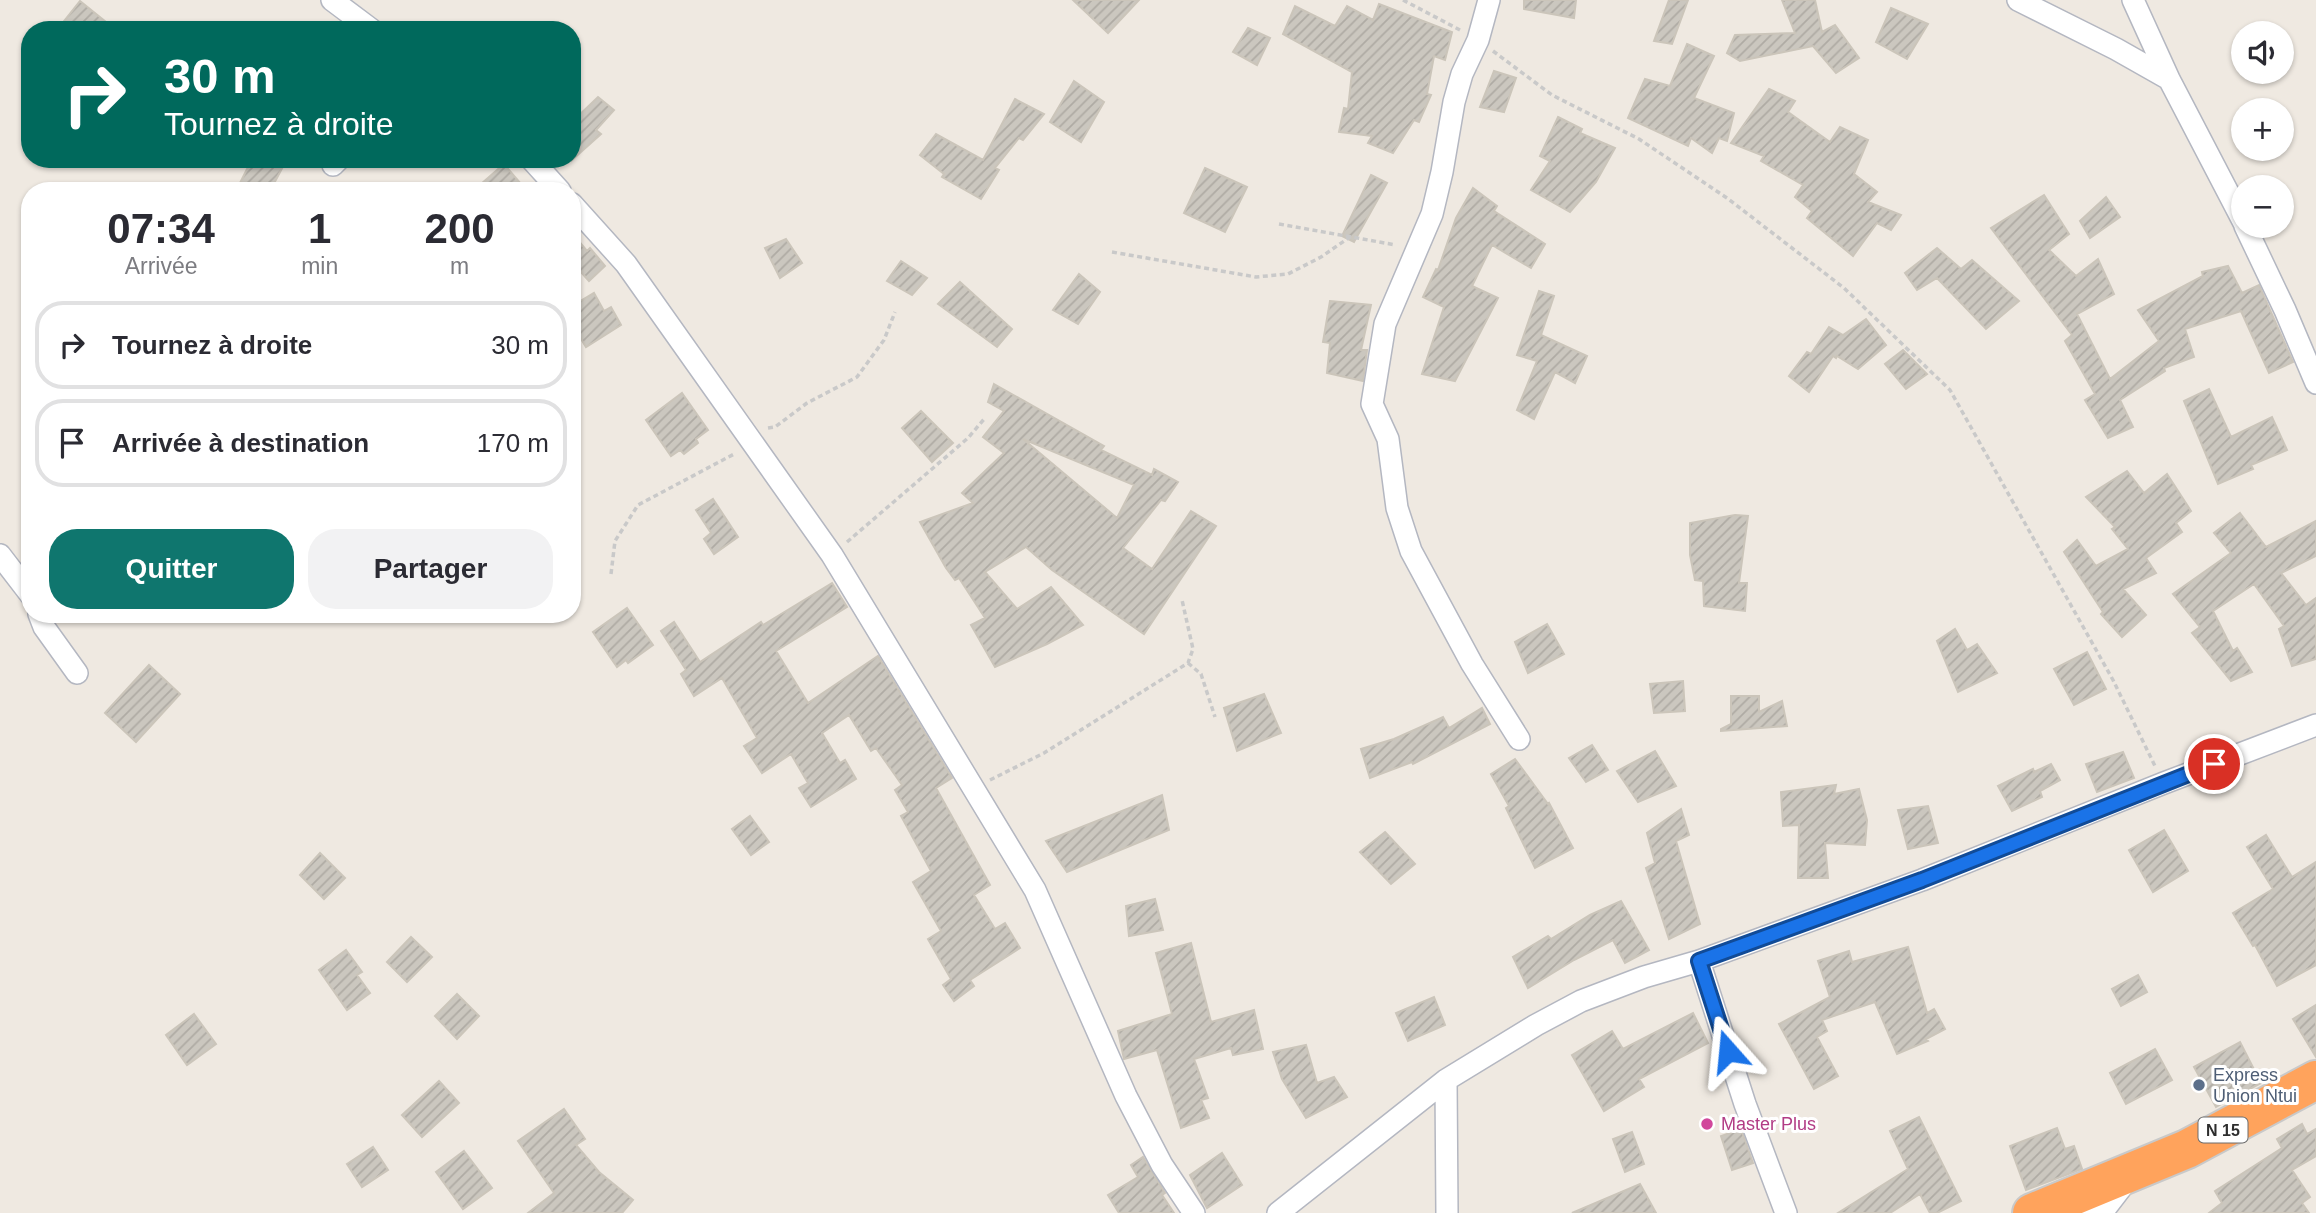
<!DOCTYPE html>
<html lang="fr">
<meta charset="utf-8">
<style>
:root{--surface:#fff;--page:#f2f2f3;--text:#2b2b33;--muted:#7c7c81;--line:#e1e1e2;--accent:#0f766e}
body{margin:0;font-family:Helvetica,sans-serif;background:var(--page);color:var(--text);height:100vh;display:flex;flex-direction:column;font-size:26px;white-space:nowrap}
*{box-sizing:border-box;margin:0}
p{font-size:23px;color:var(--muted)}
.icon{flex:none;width:38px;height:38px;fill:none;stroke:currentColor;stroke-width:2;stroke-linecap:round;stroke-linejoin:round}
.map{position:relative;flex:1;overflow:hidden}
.side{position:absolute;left:21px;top:182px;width:560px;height:441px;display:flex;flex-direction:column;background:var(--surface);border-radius:28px;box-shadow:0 2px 5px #0004}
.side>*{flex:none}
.top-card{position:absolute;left:21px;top:21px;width:560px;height:147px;border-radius:28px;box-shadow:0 2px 5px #0004;background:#00695c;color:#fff;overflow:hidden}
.tools{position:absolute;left:2231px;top:21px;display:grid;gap:14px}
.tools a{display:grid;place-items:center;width:63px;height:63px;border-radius:50%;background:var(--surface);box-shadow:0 2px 5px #0004;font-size:35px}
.pin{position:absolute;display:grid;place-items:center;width:60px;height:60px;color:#fff;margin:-30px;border:4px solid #fff;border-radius:50%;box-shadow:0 2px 7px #0007}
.me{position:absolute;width:77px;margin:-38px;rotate:342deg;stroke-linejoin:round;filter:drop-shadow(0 0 5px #0008)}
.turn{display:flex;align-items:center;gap:24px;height:147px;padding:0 28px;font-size:32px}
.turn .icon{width:91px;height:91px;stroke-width:2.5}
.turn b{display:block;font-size:49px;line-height:60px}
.eta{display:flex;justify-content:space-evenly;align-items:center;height:119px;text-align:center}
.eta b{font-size:42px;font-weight:600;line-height:49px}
.primary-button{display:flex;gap:14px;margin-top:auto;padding:14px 28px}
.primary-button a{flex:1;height:80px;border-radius:28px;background:var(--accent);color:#fff;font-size:28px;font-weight:600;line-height:80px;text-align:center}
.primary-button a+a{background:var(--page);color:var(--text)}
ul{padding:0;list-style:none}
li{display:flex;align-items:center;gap:21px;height:88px;margin:0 14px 10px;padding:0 14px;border:4px solid var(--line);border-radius:28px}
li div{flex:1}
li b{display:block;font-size:26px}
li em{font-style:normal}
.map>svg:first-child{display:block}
</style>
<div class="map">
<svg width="2316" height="1213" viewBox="0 0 2316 1213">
<defs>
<pattern id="building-hatch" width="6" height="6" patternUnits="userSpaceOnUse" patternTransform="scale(1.75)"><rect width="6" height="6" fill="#cbc7bf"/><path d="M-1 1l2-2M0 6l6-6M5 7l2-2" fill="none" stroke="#afaba4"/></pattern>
</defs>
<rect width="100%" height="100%" fill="#efe9e1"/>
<!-- building -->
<path fill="url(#building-hatch)" stroke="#cbc5ba" stroke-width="2" fill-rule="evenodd" d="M 1073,0 L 1139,0 L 1108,33 Z
M 1524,0 L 1576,0 L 1574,18 L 1524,9 Z
M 1669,0 L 1688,0 L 1672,44 L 1654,41 Z
M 1782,0 L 1815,0 L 1822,32 L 1835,25 L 1859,58 L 1836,73 L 1813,46 L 1740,61 L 1727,53 L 1735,35 L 1795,33 Z
M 80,1 L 116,30 L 57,30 Z
M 1379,4 L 1452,32 L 1445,60 L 1434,56 L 1427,94 L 1431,95 L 1419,122 L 1414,120 L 1393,153 L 1368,143 L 1372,136 L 1339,132 L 1344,108 L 1348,109 L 1352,72 L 1283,34 L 1295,6 L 1335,26 L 1347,6 L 1373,20 Z
M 1891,8 L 1928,24 L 1907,59 L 1876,42 Z
M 1248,28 L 1270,38 L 1257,65 L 1233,52 Z
M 1687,44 L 1714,56 L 1694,98 L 1734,113 L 1727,141 L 1719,138 L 1712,153 L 1691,138 L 1688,146 L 1628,118 L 1645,79 L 1670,86 Z
M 1494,71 L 1516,78 L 1504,112 L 1480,107 Z
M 1074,81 L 1104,102 L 1081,142 L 1050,122 Z
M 1769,89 L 1795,101 L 1788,112 L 1830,142 L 1840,127 L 1868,140 L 1854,174 L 1877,192 L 1868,202 L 1901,215 L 1891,230 L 1877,223 L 1853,256 L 1807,218 L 1812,211 L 1795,197 L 1803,185 L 1761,161 L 1764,156 L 1731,143 Z
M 598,97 L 614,110 L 596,130 L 601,134 L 572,160 L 572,122 Z
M 1015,99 L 1044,114 L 1023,140 L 1019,138 L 995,168 L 999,170 L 981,199 L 942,177 L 944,174 L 920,155 L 936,134 L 983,160 Z
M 1558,117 L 1582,129 L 1580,133 L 1615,148 L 1596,182 L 1570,212 L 1531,190 L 1550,161 L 1540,156 Z
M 252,159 L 287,159 L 270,191 L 236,191 Z
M 504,164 L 527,191 L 473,191 Z
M 1205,168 L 1247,187 L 1225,232 L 1184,213 Z
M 1371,175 L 1387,183 L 1354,242 L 1342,236 Z
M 1473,188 L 1497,206 L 1494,211 L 1545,244 L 1531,268 L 1492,245 L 1472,286 L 1498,298 L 1455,381 L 1422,374 L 1444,307 L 1423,297 L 1436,269 L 1438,270 L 1456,218 Z
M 2044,195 L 2069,234 L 2049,250 L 2076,276 L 2098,259 L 2114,294 L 2077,314 L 2110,379 L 2159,341 L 2138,310 L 2203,276 L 2202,272 L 2228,266 L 2242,293 L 2259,285 L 2293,362 L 2269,373 L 2241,311 L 2185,329 L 2194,357 L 2164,368 L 2165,371 L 2120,400 L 2133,427 L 2108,438 L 2085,400 L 2095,394 L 2065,341 L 2072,335 L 1991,228 Z
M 2106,197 L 2120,217 L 2090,238 L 2080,221 Z
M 572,233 L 587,251 L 590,248 L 605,266 L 589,281 L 572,262 Z
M 786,239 L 802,263 L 780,278 L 765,248 Z
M 1937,248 L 1961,269 L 1972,260 L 2019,301 L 1986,329 L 1937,278 L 1917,290 L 1905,273 Z
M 901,261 L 927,278 L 912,295 L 887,281 Z
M 1079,274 L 1100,292 L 1078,324 L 1053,310 Z
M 960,282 L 1012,329 L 997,347 L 938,304 Z
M 1539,291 L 1554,296 L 1541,335 L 1587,356 L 1575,383 L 1555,372 L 1534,419 L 1517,410 L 1537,361 L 1517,355 Z
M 594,293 L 604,311 L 611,307 L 621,325 L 586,347 L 572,324 L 572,306 Z
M 1330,301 L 1371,305 L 1361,350 L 1367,350 L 1363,381 L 1327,373 L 1330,343 L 1323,342 Z
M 1866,319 L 1886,345 L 1858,369 L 1837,356 L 1836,358 L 1833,356 L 1809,392 L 1789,376 L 1807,352 L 1811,354 L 1829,327 L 1843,335 Z
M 1903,350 L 1927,374 L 1906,389 L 1885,364 Z
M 994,384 L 1104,446 L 1101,450 L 1152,475 L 1154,469 L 1178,482 L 1165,501 L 1161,500 L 1123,548 L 1152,569 L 1191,511 L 1216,526 L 1144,634 L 1052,570 L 1026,547 L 985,572 L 1017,609 L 1051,587 L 1083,625 L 1047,644 L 995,667 L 971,625 L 985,618 L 959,578 L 955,580 L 946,568 L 920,522 L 973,503 L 962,493 L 1004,453 L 983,437 L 1004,411 L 988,402 ZM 1023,439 L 1134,485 L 1117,518 Z
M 2209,389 L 2231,437 L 2272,417 L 2287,450 L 2251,465 L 2253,469 L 2218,484 L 2184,401 Z
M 682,393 L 708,430 L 696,439 L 698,443 L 684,454 L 680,450 L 671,456 L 646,420 Z
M 921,411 L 953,443 L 932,462 L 902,428 Z
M 2127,471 L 2144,493 L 2167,474 L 2191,511 L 2176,523 L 2182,532 L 2146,558 L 2156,573 L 2123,589 L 2146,615 L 2122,637 L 2101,614 L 2103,612 L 2064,552 L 2077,540 L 2096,566 L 2128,549 L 2112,529 L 2115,527 L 2086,497 Z
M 713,499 L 738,537 L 714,554 L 704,539 L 711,533 L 696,510 Z
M 2240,513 L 2266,547 L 2316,521 L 2316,556 L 2281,573 L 2306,605 L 2316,598 L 2316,659 L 2292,666 L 2279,629 L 2284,626 L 2254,584 L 2213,611 L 2233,651 L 2237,648 L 2252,672 L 2231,681 L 2192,633 L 2200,627 L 2173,594 L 2231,553 L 2214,533 Z
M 1735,515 L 1748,516 L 1739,583 L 1747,583 L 1745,611 L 1704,606 L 1703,581 L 1695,580 L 1690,555 L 1690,523 Z
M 832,583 L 847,607 L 776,651 L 808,703 L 878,656 L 952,778 L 936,788 L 990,885 L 974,895 L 995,929 L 1005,923 L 1020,948 L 970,980 L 974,986 L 954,1001 L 943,985 L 951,979 L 928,939 L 941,931 L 913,882 L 931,871 L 901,816 L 908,812 L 895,790 L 902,785 L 876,748 L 871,751 L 849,715 L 822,733 L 840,763 L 845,760 L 856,779 L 811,807 L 799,788 L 808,783 L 791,754 L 762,773 L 744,746 L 757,738 L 722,678 L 694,696 L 681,674 L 686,670 L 661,631 L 674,622 L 700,662 L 761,622 L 763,625 Z
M 627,608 L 653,645 L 628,663 L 626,660 L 617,667 L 593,632 Z
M 1547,624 L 1564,654 L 1528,673 L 1515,642 Z
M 1955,629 L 1967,650 L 1977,644 L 1997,673 L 1958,692 L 1937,641 Z
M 2087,652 L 2106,689 L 2074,705 L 2054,669 Z
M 149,665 L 180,694 L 136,742 L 105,713 Z
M 1683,681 L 1685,711 L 1654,713 L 1650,684 Z
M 1264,694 L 1281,733 L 1237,751 L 1224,708 Z
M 1731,696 L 1759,696 L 1759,712 L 1782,701 L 1787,726 L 1721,731 L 1721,729 L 1731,724 Z
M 1482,708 L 1490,724 L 1413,764 L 1412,762 L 1370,778 L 1361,749 L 1394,739 L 1443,717 L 1449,728 Z
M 1592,745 L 1608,770 L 1586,782 L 1569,758 Z
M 1655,751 L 1676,786 L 1638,802 L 1617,771 Z
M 2123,752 L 2134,778 L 2097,792 L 2086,764 Z
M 1515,759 L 1548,804 L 1549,803 L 1573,848 L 1535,868 L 1506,808 L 1509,806 L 1491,774 Z
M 2051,764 L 2060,780 L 2040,791 L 2042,797 L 2012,811 L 1998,786 L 2033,769 L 2034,772 Z
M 1836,785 L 1834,794 L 1859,789 L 1867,820 L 1865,845 L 1825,843 L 1828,878 L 1798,878 L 1799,825 L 1783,826 L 1781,792 Z
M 1162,795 L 1169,830 L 1067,872 L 1046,841 Z
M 1928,806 L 1938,843 L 1908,849 L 1898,810 Z
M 1681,809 L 1689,835 L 1676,841 L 1700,924 L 1669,939 L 1646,868 L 1655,863 L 1647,833 Z
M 750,816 L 769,842 L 751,855 L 732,829 Z
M 2164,830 L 2188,871 L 2153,892 L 2129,850 Z
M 1385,832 L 1415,864 L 1391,884 L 1360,852 Z
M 2266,835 L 2292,877 L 2316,862 L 2316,965 L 2277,986 L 2255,945 L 2253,946 L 2233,913 L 2273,889 L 2247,847 Z
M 320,853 L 345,878 L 324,899 L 300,875 Z
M 1155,899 L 1163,930 L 1129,936 L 1126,906 Z
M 1621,901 L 1649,950 L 1625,963 L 1613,940 L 1574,960 L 1528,988 L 1513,957 L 1548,936 L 1551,939 L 1590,915 Z
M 411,937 L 432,957 L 407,982 L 387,962 Z
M 1191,943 L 1211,1022 L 1254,1010 L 1263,1049 L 1233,1055 L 1231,1048 L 1194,1059 L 1208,1098 L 1201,1100 L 1209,1118 L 1181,1128 L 1157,1050 L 1124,1059 L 1118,1031 L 1172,1014 L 1156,953 Z
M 1908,947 L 1927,1013 L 1934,1009 L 1945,1029 L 1926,1039 L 1928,1041 L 1897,1054 L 1875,1002 L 1822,1020 L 1827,1031 L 1817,1037 L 1838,1076 L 1814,1089 L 1779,1024 L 1830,997 L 1818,961 L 1849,951 L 1852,962 Z
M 346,950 L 362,972 L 357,975 L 370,993 L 347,1010 L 319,970 Z
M 2138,975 L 2147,992 L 2121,1006 L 2112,989 Z
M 457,994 L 479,1016 L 457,1039 L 435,1016 Z
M 1434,997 L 1445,1025 L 1408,1041 L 1396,1013 Z
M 2316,1005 L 2316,1057 L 2293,1019 Z
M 1693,1013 L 1708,1043 L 1639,1079 L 1644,1087 L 1604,1111 L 1572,1055 L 1612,1031 L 1623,1049 Z
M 194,1014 L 216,1044 L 187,1065 L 166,1035 Z
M 2240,1042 L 2261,1083 L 2216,1107 L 2194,1067 Z
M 1306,1045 L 1317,1083 L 1334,1077 L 1347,1097 L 1306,1118 L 1282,1079 L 1273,1052 Z
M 2155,1049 L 2172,1080 L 2126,1104 L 2110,1073 Z
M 439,1081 L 459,1103 L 422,1137 L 402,1115 Z
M 564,1109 L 585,1139 L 576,1145 L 599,1172 L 633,1200 L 622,1213 L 528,1213 L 554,1193 L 518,1141 Z
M 1919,1117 L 1961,1201 L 1937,1213 L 1930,1213 L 1920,1194 L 1890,1213 L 1838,1213 L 1908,1169 L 1890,1131 Z
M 2302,1124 L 2307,1134 L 2316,1129 L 2316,1156 L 2292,1170 L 2310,1197 L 2302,1203 L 2309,1213 L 2209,1213 L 2222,1203 L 2215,1191 L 2282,1148 L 2277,1139 Z
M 2057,1128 L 2065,1149 L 2074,1146 L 2082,1169 L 2026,1190 L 2010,1146 Z
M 1741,1129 L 1753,1163 L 1732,1170 L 1721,1136 Z
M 1632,1132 L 1644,1164 L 1625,1172 L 1613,1139 Z
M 373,1147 L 388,1170 L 362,1187 L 347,1164 Z
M 464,1151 L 492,1188 L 463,1209 L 436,1172 Z
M 1222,1153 L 1242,1185 L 1207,1208 L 1190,1175 Z
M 1143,1157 L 1165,1193 L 1162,1195 L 1174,1213 L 1119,1213 L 1108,1195 L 1138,1177 L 1131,1165 Z
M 1640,1184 L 1656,1213 L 1572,1213 Z"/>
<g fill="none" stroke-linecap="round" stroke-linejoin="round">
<defs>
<path id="street" d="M 332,0 L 372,30
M 1489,0 L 1478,40 L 1462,74 L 1454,102 L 1442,172 L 1432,214 L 1385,324 L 1372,404 L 1388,439 L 1397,508 L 1411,551 L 1472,664 L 1519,739
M 2018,0 L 2116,49 L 2169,79
M 2133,0 L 2169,79 L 2244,223
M 531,159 L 560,191
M 333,165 L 339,159
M 572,204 L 626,264 L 832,555 L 1035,890 L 1126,1096 L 1162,1165 L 1194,1213
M 2245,226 L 2285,310 L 2316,383
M 0,555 L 30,594
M 39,614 L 44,627 L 77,673
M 1699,961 L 1745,1104 L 1786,1213
M 1446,1080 L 1447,1213
M 1278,1213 L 1446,1080 L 1536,1025 L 1581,1001 L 1644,977 L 1699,961 L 1922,880 L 2164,783 L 2316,725"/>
<path id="secondary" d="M 2096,1213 L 2126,1174"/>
<path id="highway" d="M 2032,1213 L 2187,1149 L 2316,1080"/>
</defs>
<!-- street casing -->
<use href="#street" stroke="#b4b7c1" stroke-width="24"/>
<!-- secondary casing -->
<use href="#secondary" stroke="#b4b7c1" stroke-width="33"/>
<!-- highway casing -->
<use href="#highway" stroke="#c9c9c9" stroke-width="42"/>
<!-- path -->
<path stroke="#c9c9c9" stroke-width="3.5" stroke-dasharray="5 3.5" stroke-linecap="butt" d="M 1403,0 L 1460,30
M 1493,51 L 1552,95 L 1639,139 L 1727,198 L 1844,288 L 1950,390 L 2113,680 L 2155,766
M 1279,224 L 1396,245
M 1112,252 L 1256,277 L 1288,274 L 1321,257 L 1350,237
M 768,428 L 775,427 L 807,403 L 857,377 L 884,340 L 895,312
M 847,542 L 968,438 L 985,418
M 611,574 L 615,541 L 638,505 L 736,453
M 1188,663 L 1201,674 L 1215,717
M 990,780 L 1044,753 L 1188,663 L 1193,649 L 1182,600"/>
<!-- street -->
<use href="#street" stroke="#fff" stroke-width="21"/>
<!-- secondary -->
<use href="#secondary" stroke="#fff" stroke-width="30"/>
<!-- highway -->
<use href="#highway" stroke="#ffa35c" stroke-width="38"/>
</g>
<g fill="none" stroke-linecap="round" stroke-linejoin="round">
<defs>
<path id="route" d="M 1728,1051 L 1699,961 L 1922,880 L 2214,764"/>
</defs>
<!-- route casing -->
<use href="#route" stroke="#114b97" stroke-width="18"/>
<!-- route -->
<use href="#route" stroke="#1a73e8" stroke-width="12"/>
</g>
<!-- markers -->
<circle fill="#5c6f8a" stroke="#fff" stroke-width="2.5" cx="2199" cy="1085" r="7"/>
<circle fill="#d1479c" stroke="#fff" stroke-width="2.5" cx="1707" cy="1124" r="7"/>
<g text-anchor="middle" stroke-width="6" stroke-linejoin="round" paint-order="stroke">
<!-- shield labels -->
<rect fill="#fff" stroke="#6d6d6d" stroke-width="2" x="2198.5" y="1117.5" width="49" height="25" rx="5"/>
<g font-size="16" font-weight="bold" fill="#2e2e2e">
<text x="2223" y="1136">N 15</text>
</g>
<!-- service labels -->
<g font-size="18" fill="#4e5e75" stroke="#fff" text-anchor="start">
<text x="2213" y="1081">Express<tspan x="2213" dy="21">Union Ntui</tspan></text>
</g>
<!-- hotel labels -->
<g font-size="18" fill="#b23c85" stroke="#fff" text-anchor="start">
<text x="1721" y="1130">Master Plus</text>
</g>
</g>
</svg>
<div class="tools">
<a><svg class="icon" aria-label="sound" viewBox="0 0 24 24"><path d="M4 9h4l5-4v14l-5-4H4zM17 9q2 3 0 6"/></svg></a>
<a>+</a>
<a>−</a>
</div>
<div class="pin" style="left:2214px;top:764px;background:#d93025"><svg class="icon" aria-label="arrive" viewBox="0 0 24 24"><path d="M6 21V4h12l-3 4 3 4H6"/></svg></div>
<svg class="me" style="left:1728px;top:1051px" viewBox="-20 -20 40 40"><path d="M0-17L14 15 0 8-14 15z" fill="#1a73e8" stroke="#fff" stroke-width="4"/></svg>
<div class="top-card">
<div class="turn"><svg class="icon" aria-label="right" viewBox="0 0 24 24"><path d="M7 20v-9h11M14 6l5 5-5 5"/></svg><div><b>30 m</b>Tournez à droite</div></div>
</div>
<section class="side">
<div class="eta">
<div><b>07:34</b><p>Arrivée</p></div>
<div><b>1</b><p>min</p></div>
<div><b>200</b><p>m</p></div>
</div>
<ul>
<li><svg class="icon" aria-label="right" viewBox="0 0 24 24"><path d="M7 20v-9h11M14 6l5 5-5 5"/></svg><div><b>Tournez à droite</b></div><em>30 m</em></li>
<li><svg class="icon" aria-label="arrive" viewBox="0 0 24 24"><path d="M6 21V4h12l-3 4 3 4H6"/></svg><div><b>Arrivée à destination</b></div><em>170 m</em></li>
</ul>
<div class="primary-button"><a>Quitter</a><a>Partager</a></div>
</section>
</div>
